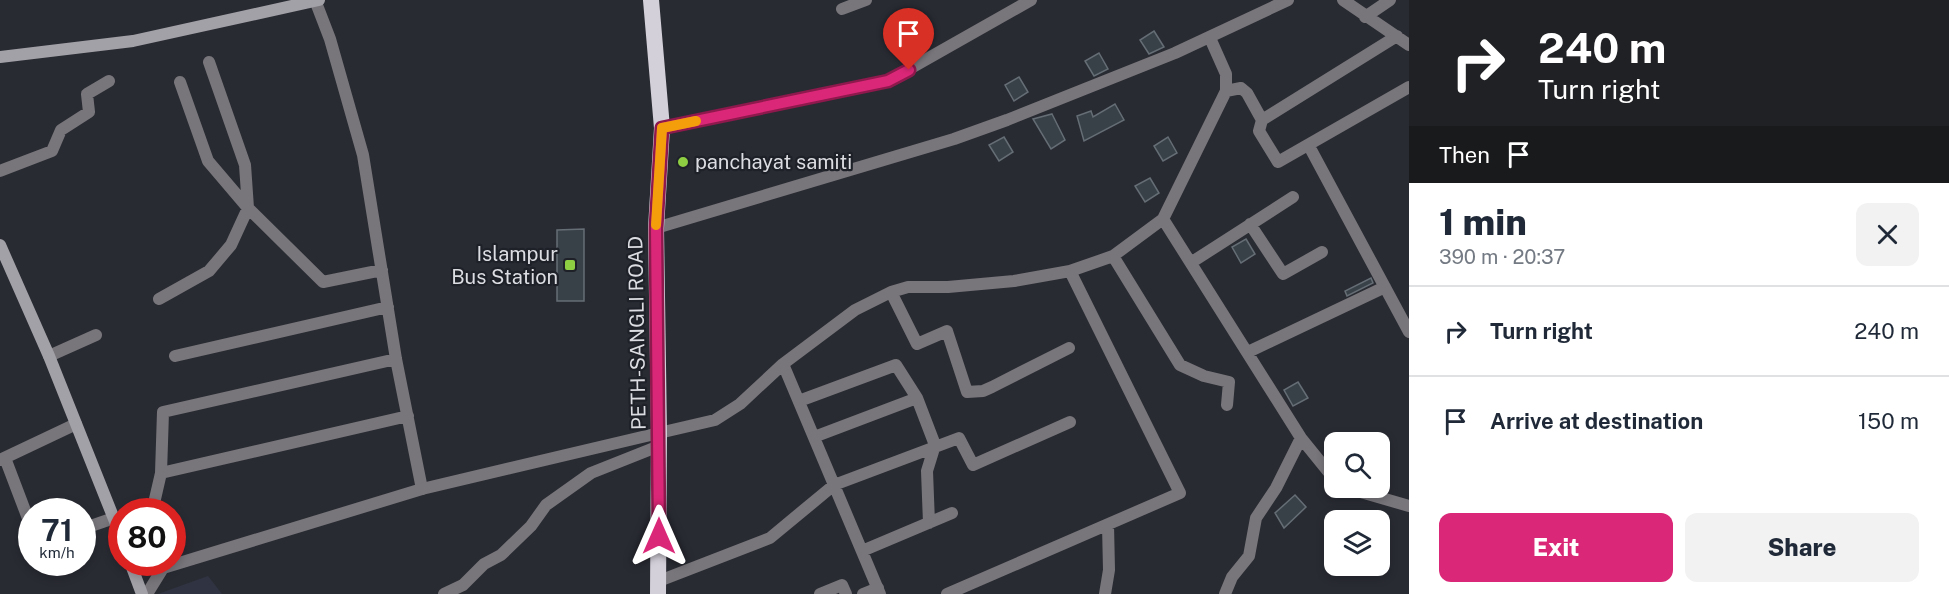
<!DOCTYPE html>
<meta charset="utf-8">
<style>
:root{--surface:#fff;--page:#f2f2f3;--text:#1f2937;--muted:#747a83;--line:#e0e1e3;--accent:#db2777}
body{margin:0;font-family:"Public Sans",sans-serif;background:var(--page);color:var(--text);height:100vh;display:flex;flex-direction:column;font-size:22px;white-space:nowrap}
*{box-sizing:border-box;margin:0}
p{font-size:20px;color:var(--muted)}
.icon{flex:none;width:33px;height:33px;fill:none;stroke:currentColor;stroke-width:2;stroke-linecap:round;stroke-linejoin:round}
.map{position:relative;flex:1;overflow:hidden}
.panel{display:flex;flex-direction:column;background:var(--surface);width:540px}
.panel>*{flex:none}
.hud{background:#202124;color:#fff;overflow:hidden}
.tools{position:absolute;left:1324px;top:432px;display:grid;gap:12px}
.tools a{display:grid;place-items:center;width:66px;height:66px;border-radius:12px;background:var(--surface);box-shadow:0 3px 9px #0003;font-size:30px}
.speed{position:absolute;left:18px;top:498px;display:flex;gap:12px;font-size:30px;font-weight:700;text-align:center}
.speed>*{display:grid;place-content:center;width:78px;height:78px;border-radius:50%;background:var(--surface);box-shadow:0 3px 9px #0003;line-height:1}
.speed small{font-size:15px;font-weight:400}
.speed .limit{border:9px solid #d22;background:#fff;color:#111}
.pin{position:absolute;display:grid;place-items:center;width:51px;height:51px;color:#fff;margin:-62px -26px;border-radius:50% 50% 50% 0;rotate:-45deg;box-shadow:0 0 6px #0007}
.pin .icon{rotate:45deg}
.me{position:absolute;width:66px;margin:-33px;rotate:0deg;stroke-linejoin:round;filter:drop-shadow(0 0 4px #0008)}
.turn{display:flex;align-items:center;gap:21px;height:126px;padding:0 30px;font-size:27px}
.turn .icon{width:78px;height:78px;stroke-width:2.5}
.turn b{display:block;font-size:42px;line-height:51px}
.then{display:flex;align-items:center;height:57px;padding:0 30px;background:#0003;gap:12px;font-size:22px}
.round{display:grid;place-items:center;flex:none;width:63px;height:63px;border-radius:12px;background:var(--page)}
.summary{display:flex;align-items:center;justify-content:space-between;height:102px;padding:0 30px}
h1{font-size:36px;font-weight:800;line-height:45px}
.primary-button{display:flex;gap:12px;margin-top:auto;padding:12px 30px}
.primary-button a{flex:1;height:69px;border-radius:12px;background:var(--accent);color:#fff;font-size:24px;font-weight:800;line-height:69px;text-align:center}
.primary-button a+a{background:var(--page);color:var(--text)}
ul{padding:0;list-style:none}
li{display:flex;align-items:center;gap:18px;height:90px;padding:0 30px;border-top:2px solid var(--line)}
li div{flex:1}
li b{display:block;font-size:22px}
li em{font-style:normal}
main{display:flex;flex:1;min-height:0}
.map>svg:first-child{display:block}
</style>
<main>
<div class="map">
<svg width="1409" height="594" viewBox="0 0 1409 594">
<rect width="100%" height="100%" fill="#292b33"/>
<!-- built -->
<path fill="#303442" d="M 208,576 L 222,594 L 158,594 Z"/>
<!-- building -->
<path fill="#394148" stroke="#656d75" stroke-width="1.5" d="M 1154,31 L 1164,47 L 1149,54 L 1140,40 Z
M 1099,53 L 1108,69 L 1094,76 L 1085,61 Z
M 1019,77 L 1028,92 L 1014,101 L 1005,85 Z
M 1115,104 L 1124,120 L 1084,141 L 1077,116 L 1091,111 L 1093,117 Z
M 1052,114 L 1065,140 L 1051,149 L 1033,119 Z
M 1004,137 L 1013,152 L 999,161 L 989,145 Z
M 1168,137 L 1177,153 L 1163,161 L 1154,146 Z
M 1150,178 L 1159,193 L 1145,202 L 1135,186 Z
M 584,229 L 584,301 L 557,301 L 557,230 Z
M 1246,239 L 1255,254 L 1241,263 L 1232,247 Z
M 1371,278 L 1373,283 L 1347,296 L 1345,291 Z
M 1298,382 L 1308,398 L 1293,406 L 1284,390 Z
M 1295,495 L 1306,507 L 1284,528 L 1275,513 Z"/>
<g fill="none" stroke-linecap="round" stroke-linejoin="round">
<!-- minor -->
<path stroke="#78767b" stroke-width="12" d="M 315,0 L 330,39 L 363,155 L 396,359 L 422,489
M 1343,0 L 1409,45
M 842,9 L 866,0
M 1365,17 L 1390,0
M 209,62 L 245,165 L 248,208
M 180,82 L 208,161 L 248,208
M 1226,91 L 1241,88 L 1247,93 L 1262,120 L 1259,131 L 1278,162 L 1409,87
M 1262,120 L 1397,36
M 662,128 L 888,81 L 1031,0
M 1309,146 L 1409,332
M 0,171 L 52,151 L 61,130 L 89,112 L 87,94 L 109,81
M 1163,219 L 1301,438 L 1335,480
M 1250,224 L 1283,274 L 1322,252
M 656,228 L 954,139 L 1007,120 L 1175,53 L 1288,0
M 1113,256 L 1180,365 L 1204,376 L 1229,382 L 1227,405
M 1192,262 L 1293,197
M 891,292 L 917,344 L 947,331 L 967,392 L 983,391 L 992,387 L 1069,348
M 159,299 L 209,271 L 231,245 L 248,208 L 323,282 L 382,270
M 1248,352 L 1385,287
M 49,356 L 96,335
M 175,356 L 388,307
M 783,364 L 880,594
M 799,401 L 896,365 L 917,398 L 935,445 L 927,471 L 929,523
M 659,433 L 715,420 L 740,404 L 783,364 L 855,310 L 891,292 L 908,287 L 948,287 L 1014,281 L 1070,271 L 1113,256 L 1163,219 L 1226,91 L 1226,74 L 1210,38
M 814,437 L 917,398
M 5,458 L 32,529
M 0,460 L 76,424
M 161,473 L 408,416
M 1347,488 L 1409,506
M 152,512 L 161,473 L 163,412 L 396,359
M 82,529 L 114,518
M 862,551 L 952,513
M 659,581 L 770,538 L 834,485 L 959,438 L 973,465 L 1070,422
M 444,594 L 463,585 L 484,564 L 501,555 L 531,526 L 546,505 L 591,473 L 659,446
M 820,594 L 842,585 L 846,594
M 863,594 L 878,588
M 947,594 L 1180,493 L 1070,271
M 1105,594 L 1109,570 L 1108,525
M 1225,594 L 1232,577 L 1249,556 L 1256,518 L 1276,488 L 1301,438"/>
<!-- tertiary -->
<path stroke="#78767b" stroke-width="12" d="M 147,594 L 163,568 L 422,489 L 659,433"/>
<!-- secondary -->
<path stroke="#a3a1a8" stroke-width="12" d="M 0,57 L 133,41 L 319,0
M 0,245 L 49,356 L 122,539
M 130,562 L 142,594"/>
<!-- trunk -->
<path stroke="#d4d0da" stroke-width="16" d="M 651,0 L 662,128 L 656,228 L 659,433 L 658,594"/>
</g>
<g fill="none" stroke-linecap="round" stroke-linejoin="round">
<defs>
<path id="route" d="M 659,536 L 656,228 L 662,128 L 888,81 L 909,70"/>
</defs>
<!-- route casing -->
<use href="#route" stroke="#8e194d" stroke-width="15"/>
<!-- route -->
<use href="#route" stroke="#db2777" stroke-width="10"/>
<!-- slow -->
<path stroke="#f59e0b" stroke-width="10" d="M 656,225 L 662,128 L 696,121"/>
</g>
<!-- markers -->
<g fill="#8ece43" stroke="#1f2129" stroke-width="2">
<circle cx="683" cy="162" r="6"/>
<rect x="564" y="259" width="12" height="12" rx="3"/>
</g>
<g text-anchor="middle" stroke-width="4.5" stroke-linejoin="round" paint-order="stroke">
<!-- poi labels -->
<g font-size="20" fill="#dbdde2" stroke="#1f2129" text-anchor="start">
<text x="695" y="169">panchayat samiti</text>
<text x="558" y="261" text-anchor="end">Islampur<tspan x="558" dy="23">Bus Station</tspan></text>
</g>
<!-- street labels -->
<g font-size="20" fill="#dbdde2" stroke="#1f2129">
<text transform="translate(637 333) rotate(-91)" y="7">PETH-SANGLI ROAD</text>
</g>
</g>
</svg>
<div class="tools">
<a><svg class="icon" aria-label="search" viewBox="0 0 24 24"><circle cx="10" cy="10" r="6"/><path d="M15 15l6 6"/></svg></a>
<a><svg class="icon" aria-label="layers" viewBox="0 0 24 24"><path d="M12 4l9 5-9 5-9-5zM3 14l9 5 9-5"/></svg></a>
</div>
<div class="speed"><div>71<small>km/h</small></div><div class="limit">80</div></div>
<div class="pin" style="left:909px;top:70px;background:#d93025"><svg class="icon" aria-label="arrive" viewBox="0 0 24 24"><path d="M6 21V4h12l-3 4 3 4H6"/></svg></div>
<svg class="me" style="left:659px;top:536px" viewBox="-20 -20 40 40"><path d="M0-17L14 15 0 8-14 15z" fill="#db2777" stroke="#fff" stroke-width="4"/></svg>
</div>
<section class="panel">
<div class="hud">
<div class="turn"><svg class="icon" aria-label="right" viewBox="0 0 24 24"><path d="M7 20v-9h11M14 6l5 5-5 5"/></svg><div><b>240 m</b>Turn right</div></div>
<div class="then">Then<svg class="icon" aria-label="arrive" viewBox="0 0 24 24"><path d="M6 21V4h12l-3 4 3 4H6"/></svg></div>
</div>
<div class="summary"><div><h1>1 min</h1><p>390 m · 20:37</p></div><a class="round"><svg class="icon" aria-label="close" viewBox="0 0 24 24"><path d="M6 6l12 12M18 6L6 18"/></svg></a></div>
<ul>
<li><svg class="icon" aria-label="right" viewBox="0 0 24 24"><path d="M7 20v-9h11M14 6l5 5-5 5"/></svg><div><b>Turn right</b></div><em>240 m</em></li>
<li><svg class="icon" aria-label="arrive" viewBox="0 0 24 24"><path d="M6 21V4h12l-3 4 3 4H6"/></svg><div><b>Arrive at destination</b></div><em>150 m</em></li>
</ul>
<div class="primary-button"><a>Exit</a><a>Share</a></div>
</section>
</main>
